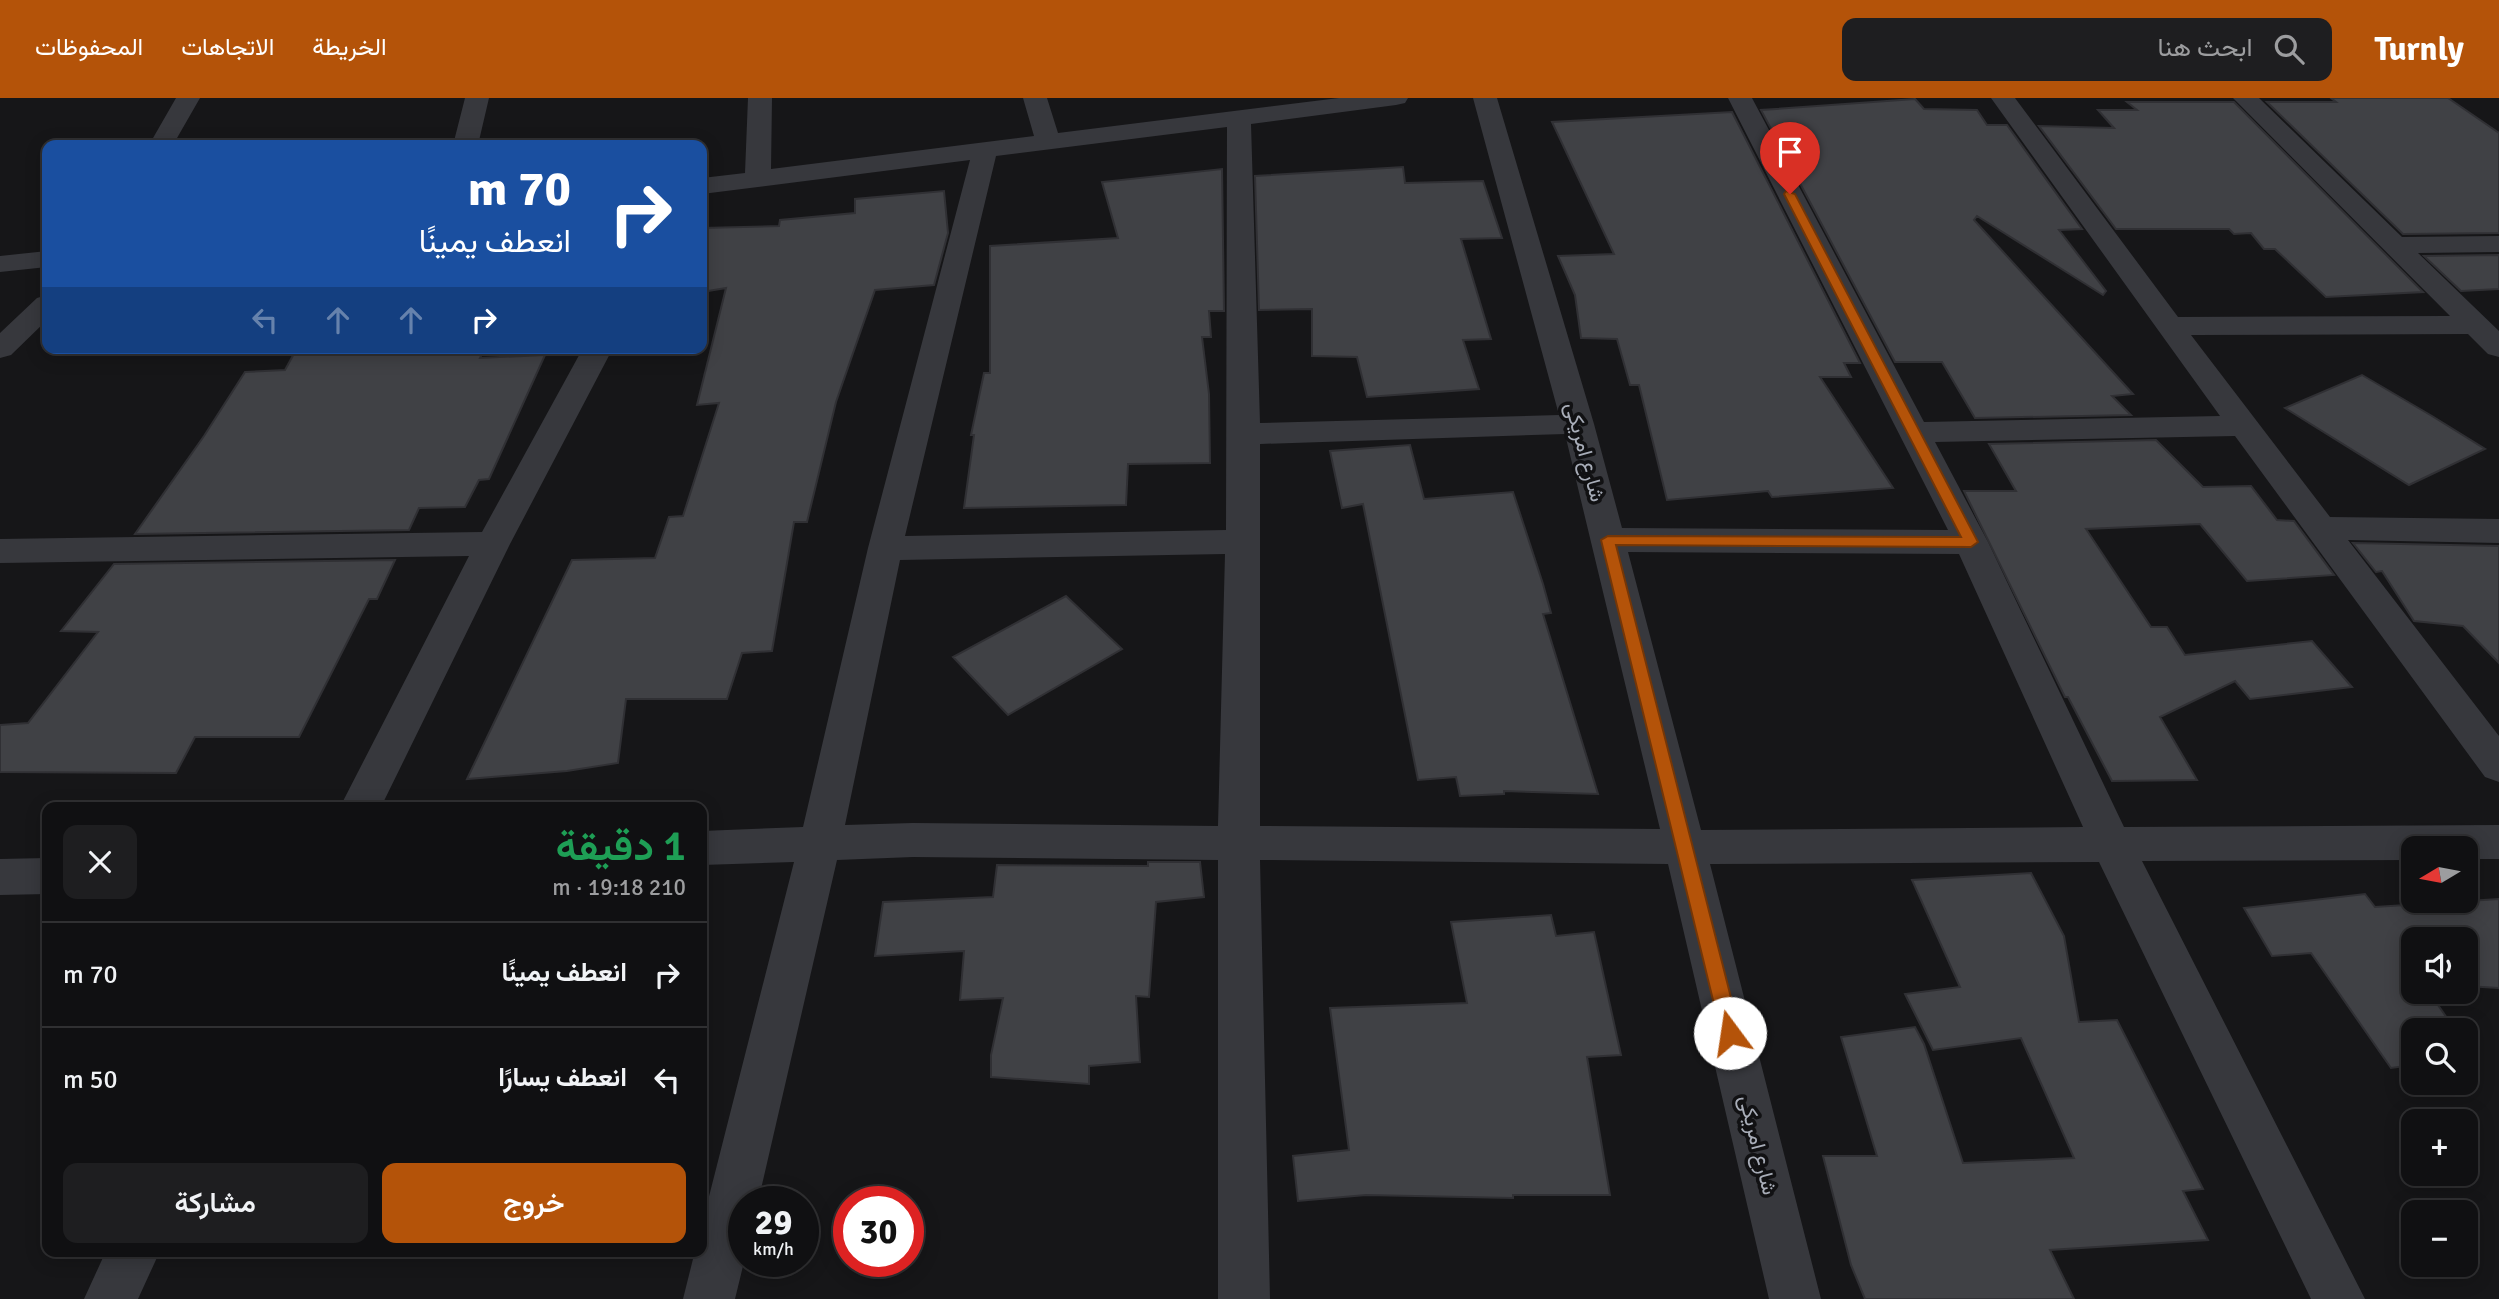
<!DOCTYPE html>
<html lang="ar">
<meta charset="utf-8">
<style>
:root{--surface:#101012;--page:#1e1e20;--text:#f1f3f6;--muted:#9c9d9f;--line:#303032;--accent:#b45309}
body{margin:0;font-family:Signika,Vazirmatn,sans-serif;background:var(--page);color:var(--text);direction:rtl;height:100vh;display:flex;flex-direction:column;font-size:26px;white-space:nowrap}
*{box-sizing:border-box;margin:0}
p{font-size:23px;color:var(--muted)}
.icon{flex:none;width:38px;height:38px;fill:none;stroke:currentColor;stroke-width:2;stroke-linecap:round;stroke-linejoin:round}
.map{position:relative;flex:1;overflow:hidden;direction:ltr}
.panel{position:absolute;left:42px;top:704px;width:665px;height:455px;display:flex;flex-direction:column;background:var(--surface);border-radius:14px;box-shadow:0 4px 18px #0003,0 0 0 2px var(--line);direction:rtl}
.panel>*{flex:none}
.top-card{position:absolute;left:42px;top:42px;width:665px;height:214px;border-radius:14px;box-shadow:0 4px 18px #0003,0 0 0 2px var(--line);direction:rtl;background:#1a4fa0;color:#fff;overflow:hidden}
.needle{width:46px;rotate:260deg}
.fabs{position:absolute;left:2401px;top:738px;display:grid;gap:14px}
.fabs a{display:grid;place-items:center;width:77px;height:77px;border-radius:14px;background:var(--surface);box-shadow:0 4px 18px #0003,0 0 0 2px var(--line);font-size:35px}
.speed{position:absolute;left:728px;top:1088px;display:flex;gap:14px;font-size:35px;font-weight:700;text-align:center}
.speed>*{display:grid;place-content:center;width:91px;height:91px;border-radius:50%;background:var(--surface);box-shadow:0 4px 18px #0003,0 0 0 2px var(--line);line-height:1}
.speed small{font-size:18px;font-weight:400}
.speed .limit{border:10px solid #d22;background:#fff;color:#111}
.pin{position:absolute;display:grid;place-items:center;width:60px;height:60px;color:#fff;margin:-72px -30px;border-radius:50% 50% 50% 0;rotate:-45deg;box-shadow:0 0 7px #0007}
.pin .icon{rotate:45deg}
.me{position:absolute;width:77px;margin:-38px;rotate:346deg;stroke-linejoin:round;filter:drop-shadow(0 0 5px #0008)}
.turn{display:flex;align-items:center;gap:24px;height:147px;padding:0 21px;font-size:32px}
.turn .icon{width:91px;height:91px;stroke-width:2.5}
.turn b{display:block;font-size:49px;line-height:60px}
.lanes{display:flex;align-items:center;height:66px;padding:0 21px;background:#0003;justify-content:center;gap:35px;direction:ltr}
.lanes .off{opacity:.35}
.round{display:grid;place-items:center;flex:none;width:74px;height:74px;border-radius:14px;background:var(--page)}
.summary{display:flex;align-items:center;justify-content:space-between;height:119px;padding:0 21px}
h1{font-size:42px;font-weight:600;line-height:52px;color:#1e9e55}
.action{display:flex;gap:14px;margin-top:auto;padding:14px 21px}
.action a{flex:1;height:80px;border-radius:14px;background:var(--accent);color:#fff;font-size:28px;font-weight:600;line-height:80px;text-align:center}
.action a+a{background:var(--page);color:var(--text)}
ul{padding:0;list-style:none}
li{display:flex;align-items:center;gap:21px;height:105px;padding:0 21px;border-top:2px solid var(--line)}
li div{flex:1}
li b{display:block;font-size:26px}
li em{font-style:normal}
header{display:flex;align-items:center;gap:42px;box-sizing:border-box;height:98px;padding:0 35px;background:var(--accent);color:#fff}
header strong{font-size:33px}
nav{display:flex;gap:38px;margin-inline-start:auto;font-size:24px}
.search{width:490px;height:63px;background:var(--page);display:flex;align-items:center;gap:18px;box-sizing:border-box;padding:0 24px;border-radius:14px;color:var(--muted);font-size:26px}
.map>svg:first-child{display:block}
</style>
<header>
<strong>Turnly</strong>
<div class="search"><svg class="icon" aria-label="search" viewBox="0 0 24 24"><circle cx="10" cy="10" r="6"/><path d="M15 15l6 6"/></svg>ابحث هنا</div>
<nav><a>الخريطة</a><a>الاتجاهات</a><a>المحفوظات</a></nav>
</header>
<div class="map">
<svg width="2499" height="1201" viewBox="0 0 2499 1201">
<rect width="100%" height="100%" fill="#161618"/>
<!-- building -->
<path fill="#404145" stroke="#303034" stroke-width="2" d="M 2331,0 L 2448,0 L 2499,35 L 2499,135 L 2403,136 L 2267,4 L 2336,4 Z
M 1915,1 L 1924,11 L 1977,12 L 1987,27 L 2007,27 L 2082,131 L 2059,132 L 2106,193 L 2103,197 L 1977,118 L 1974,122 L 2133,296 L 2112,298 L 2131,317 L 1975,320 L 1942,264 L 1895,264 L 1761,12 Z
M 2127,4 L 2234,4 L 2423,194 L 2326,199 L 2275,151 L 2264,151 L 2251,135 L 2234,136 L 2229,131 L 2116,131 L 2039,28 L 2114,30 L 2098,12 L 2137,12 Z
M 1732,14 L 1860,265 L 1844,265 L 1851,279 L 1820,279 L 1893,390 L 1772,399 L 1768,393 L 1667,402 L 1639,287 L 1630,287 L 1617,241 L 1581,240 L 1575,197 L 1558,158 L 1614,156 L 1552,24 Z
M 1403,69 L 1405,85 L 1483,83 L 1502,140 L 1461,141 L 1491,241 L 1463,242 L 1479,291 L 1367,299 L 1357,259 L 1312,258 L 1312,211 L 1259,212 L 1255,78 Z
M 1222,71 L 1224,213 L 1209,213 L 1211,239 L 1202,239 L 1209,296 L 1210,365 L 1128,366 L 1126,407 L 964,410 L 974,337 L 971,337 L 984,275 L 990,275 L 990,148 L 1118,140 L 1102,84 Z
M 944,93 L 948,135 L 934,187 L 875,192 L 836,304 L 807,424 L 794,424 L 772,553 L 742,555 L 727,601 L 626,601 L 618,665 L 567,673 L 467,681 L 572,462 L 655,460 L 669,419 L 683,418 L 719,305 L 697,307 L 726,190 L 702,194 L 702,130 L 779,128 L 780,122 L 855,115 L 855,101 Z
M 2499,157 L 2499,191 L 2461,193 L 2424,158 Z
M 316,250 L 485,250 L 480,260 L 545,257 L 489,381 L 479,382 L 465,409 L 419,410 L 409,432 L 135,436 L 204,338 L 245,274 L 285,272 L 296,252 Z
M 2362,277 L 2432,318 L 2485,351 L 2409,387 L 2285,310 Z
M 2156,342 L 2203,389 L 2251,388 L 2277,422 L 2294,423 L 2334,477 L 2247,483 L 2200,426 L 2086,431 L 2151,529 L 2167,529 L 2185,557 L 2312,543 L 2352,589 L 2250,601 L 2235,583 L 2160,619 L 2197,682 L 2112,683 L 2068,599 L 2065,599 L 1964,393 L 2016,393 L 1989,346 Z
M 1410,347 L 1424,401 L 1513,394 L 1543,486 L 1551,515 L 1543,516 L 1598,696 L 1504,693 L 1504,696 L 1460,698 L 1456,679 L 1418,682 L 1363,406 L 1342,410 L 1330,353 Z
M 2353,445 L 2499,448 L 2499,565 L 2463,528 L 2414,523 L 2382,473 L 2376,474 Z
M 395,462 L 377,501 L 369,501 L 299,639 L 195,639 L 176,675 L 0,674 L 0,627 L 28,625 L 98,534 L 61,533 L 114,466 Z
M 1066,498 L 1122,551 L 1008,617 L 953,559 Z
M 1148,764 L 1200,764 L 1204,799 L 1156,804 L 1149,899 L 1136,898 L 1140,964 L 1089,968 L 1089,986 L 991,979 L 991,957 L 1003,900 L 960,902 L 964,853 L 875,858 L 883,804 L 993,799 L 997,767 L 1148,768 Z
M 2031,775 L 2064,838 L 2079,924 L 2117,922 L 2203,1091 L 2183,1093 L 2208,1142 L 2050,1152 L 2074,1201 L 1865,1201 L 1851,1167 L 1823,1058 L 1877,1058 L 1841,939 L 1915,929 L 1924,946 L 1963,1065 L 2074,1060 L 2021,940 L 1933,952 L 1905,896 L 1960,889 L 1912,782 Z
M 2365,796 L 2375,809 L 2499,801 L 2499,890 L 2466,888 L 2466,842 L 2413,842 L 2413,894 L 2429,894 L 2456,933 L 2413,933 L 2413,967 L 2391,970 L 2311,855 L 2272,858 L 2244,810 Z
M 1551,817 L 1556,838 L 1594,834 L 1621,957 L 1587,959 L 1610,1097 L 1513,1097 L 1513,1100 L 1366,1097 L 1298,1103 L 1293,1058 L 1349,1052 L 1330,910 L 1467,905 L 1451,824 Z"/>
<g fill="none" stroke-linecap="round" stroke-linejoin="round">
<!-- minor -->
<path fill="#37383d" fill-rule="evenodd" d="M 176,0 L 200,0 L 173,47 L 149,47 Z
M 465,0 L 489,0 L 478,47 L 453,47 Z
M 748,0 L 772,0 L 771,71 L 1034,38 L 1023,0 L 1047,0 L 1058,35 L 1339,0 L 1408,0 L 1405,5 L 1396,7 L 1251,26 L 1260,325 L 1559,317 L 1473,0 L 1497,0 L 1594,326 L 1622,430 L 1948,432 L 1728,0 L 1752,0 L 1924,324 L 2220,318 L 1991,0 L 2015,0 L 2178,219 L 2450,218 L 2233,0 L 2259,0 L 2402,139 L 2499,138 L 2499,154 L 2418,155 L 2499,233 L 2499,259 L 2488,256 L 2468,236 L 2191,237 L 2330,419 L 2499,421 L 2499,445 L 2348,442 L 2499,638 L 2499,684 L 2485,679 L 2235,338 L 1935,344 L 1988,444 L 2124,729 L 2499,727 L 2499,761 L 2466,761 L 2466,751 L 2413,751 L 2413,762 L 2142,763 L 2365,1201 L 2311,1201 L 2099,764 L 1710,766 L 1821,1201 L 1769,1201 L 1668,766 L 1260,762 L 1270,1201 L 1218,1201 L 1218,762 L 913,759 L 837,762 L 758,1104 L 744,1104 L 744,1164 L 735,1201 L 683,1201 L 695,1153 L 702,1153 L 702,1126 L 794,764 L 702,767 L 702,733 L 803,729 L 868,450 L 970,62 L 702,96 L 702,80 L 745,75 ZM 1227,29 L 1226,432 L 905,438 L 996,58 ZM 1565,336 L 1660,731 L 1260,728 L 1260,346 ZM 1628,454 L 1959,456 L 2083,729 L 1701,732 ZM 1225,456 L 1218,728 L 913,725 L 845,727 L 900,462 Z
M 47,153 L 47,169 L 0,174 L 0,158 Z
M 47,197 L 47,222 L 11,257 L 0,260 L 0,235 L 37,200 Z
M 583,250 L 613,250 L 510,446 L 381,709 L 340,709 L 469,458 L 0,465 L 0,441 L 482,434 Z
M 47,760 L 47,796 L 0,797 L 0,761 Z
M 106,1153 L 160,1153 L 138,1201 L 84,1201 Z"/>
</g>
<!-- route -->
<path fill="#b45309" stroke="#753606" stroke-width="2" d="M 1786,93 L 1795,96 L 1978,444 L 1971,449 L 1616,447 L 1740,935 L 1737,942 L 1730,944 L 1724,942 L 1721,935 L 1601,442 L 1608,438 L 1961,439 L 1784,96 Z"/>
<g text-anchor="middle" stroke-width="7" stroke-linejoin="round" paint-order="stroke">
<!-- street labels -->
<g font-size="21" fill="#a8adb8" stroke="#111113">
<text transform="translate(1585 354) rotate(75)" y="7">شارع امريكى</text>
<text transform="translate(1758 1047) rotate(76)" y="7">شارع امريكى</text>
</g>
</g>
</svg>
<div class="fabs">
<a><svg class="needle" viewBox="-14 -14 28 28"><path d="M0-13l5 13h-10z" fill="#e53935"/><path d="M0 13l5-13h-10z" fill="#9c9d9f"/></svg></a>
<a><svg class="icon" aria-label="sound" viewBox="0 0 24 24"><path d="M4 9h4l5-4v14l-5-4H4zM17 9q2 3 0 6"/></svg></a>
<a><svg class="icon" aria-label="search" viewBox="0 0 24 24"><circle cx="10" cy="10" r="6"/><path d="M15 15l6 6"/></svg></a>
<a>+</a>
<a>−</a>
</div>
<div class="speed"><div>29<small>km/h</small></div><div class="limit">30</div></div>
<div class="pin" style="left:1790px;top:96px;background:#d93025"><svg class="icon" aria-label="arrive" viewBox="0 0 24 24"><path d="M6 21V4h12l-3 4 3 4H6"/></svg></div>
<svg class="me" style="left:1730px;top:935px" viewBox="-20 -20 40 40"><circle r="19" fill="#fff"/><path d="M0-13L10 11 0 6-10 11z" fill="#b45309"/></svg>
<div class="top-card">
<div class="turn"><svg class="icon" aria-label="right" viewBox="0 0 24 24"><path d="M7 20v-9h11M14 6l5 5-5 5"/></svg><div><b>70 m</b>انعطف يمينًا</div></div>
<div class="lanes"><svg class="icon off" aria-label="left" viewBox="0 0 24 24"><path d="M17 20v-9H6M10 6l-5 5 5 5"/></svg><svg class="icon off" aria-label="ahead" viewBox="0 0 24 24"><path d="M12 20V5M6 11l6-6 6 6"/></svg><svg class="icon off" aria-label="ahead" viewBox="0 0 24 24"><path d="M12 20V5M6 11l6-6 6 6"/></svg><svg class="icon" aria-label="right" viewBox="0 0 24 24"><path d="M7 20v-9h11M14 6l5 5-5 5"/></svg></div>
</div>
<section class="panel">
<div class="summary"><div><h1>1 دقيقة</h1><p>210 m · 19:18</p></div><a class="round"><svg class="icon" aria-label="close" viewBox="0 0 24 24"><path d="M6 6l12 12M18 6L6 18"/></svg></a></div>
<ul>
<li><svg class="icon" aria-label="right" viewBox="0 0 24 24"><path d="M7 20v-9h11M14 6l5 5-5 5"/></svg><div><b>انعطف يمينًا</b></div><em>70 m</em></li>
<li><svg class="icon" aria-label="left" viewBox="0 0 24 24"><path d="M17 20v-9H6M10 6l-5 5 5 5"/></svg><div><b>انعطف يسارًا</b></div><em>50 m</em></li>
</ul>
<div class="action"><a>خروج</a><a>مشاركة</a></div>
</section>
</div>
